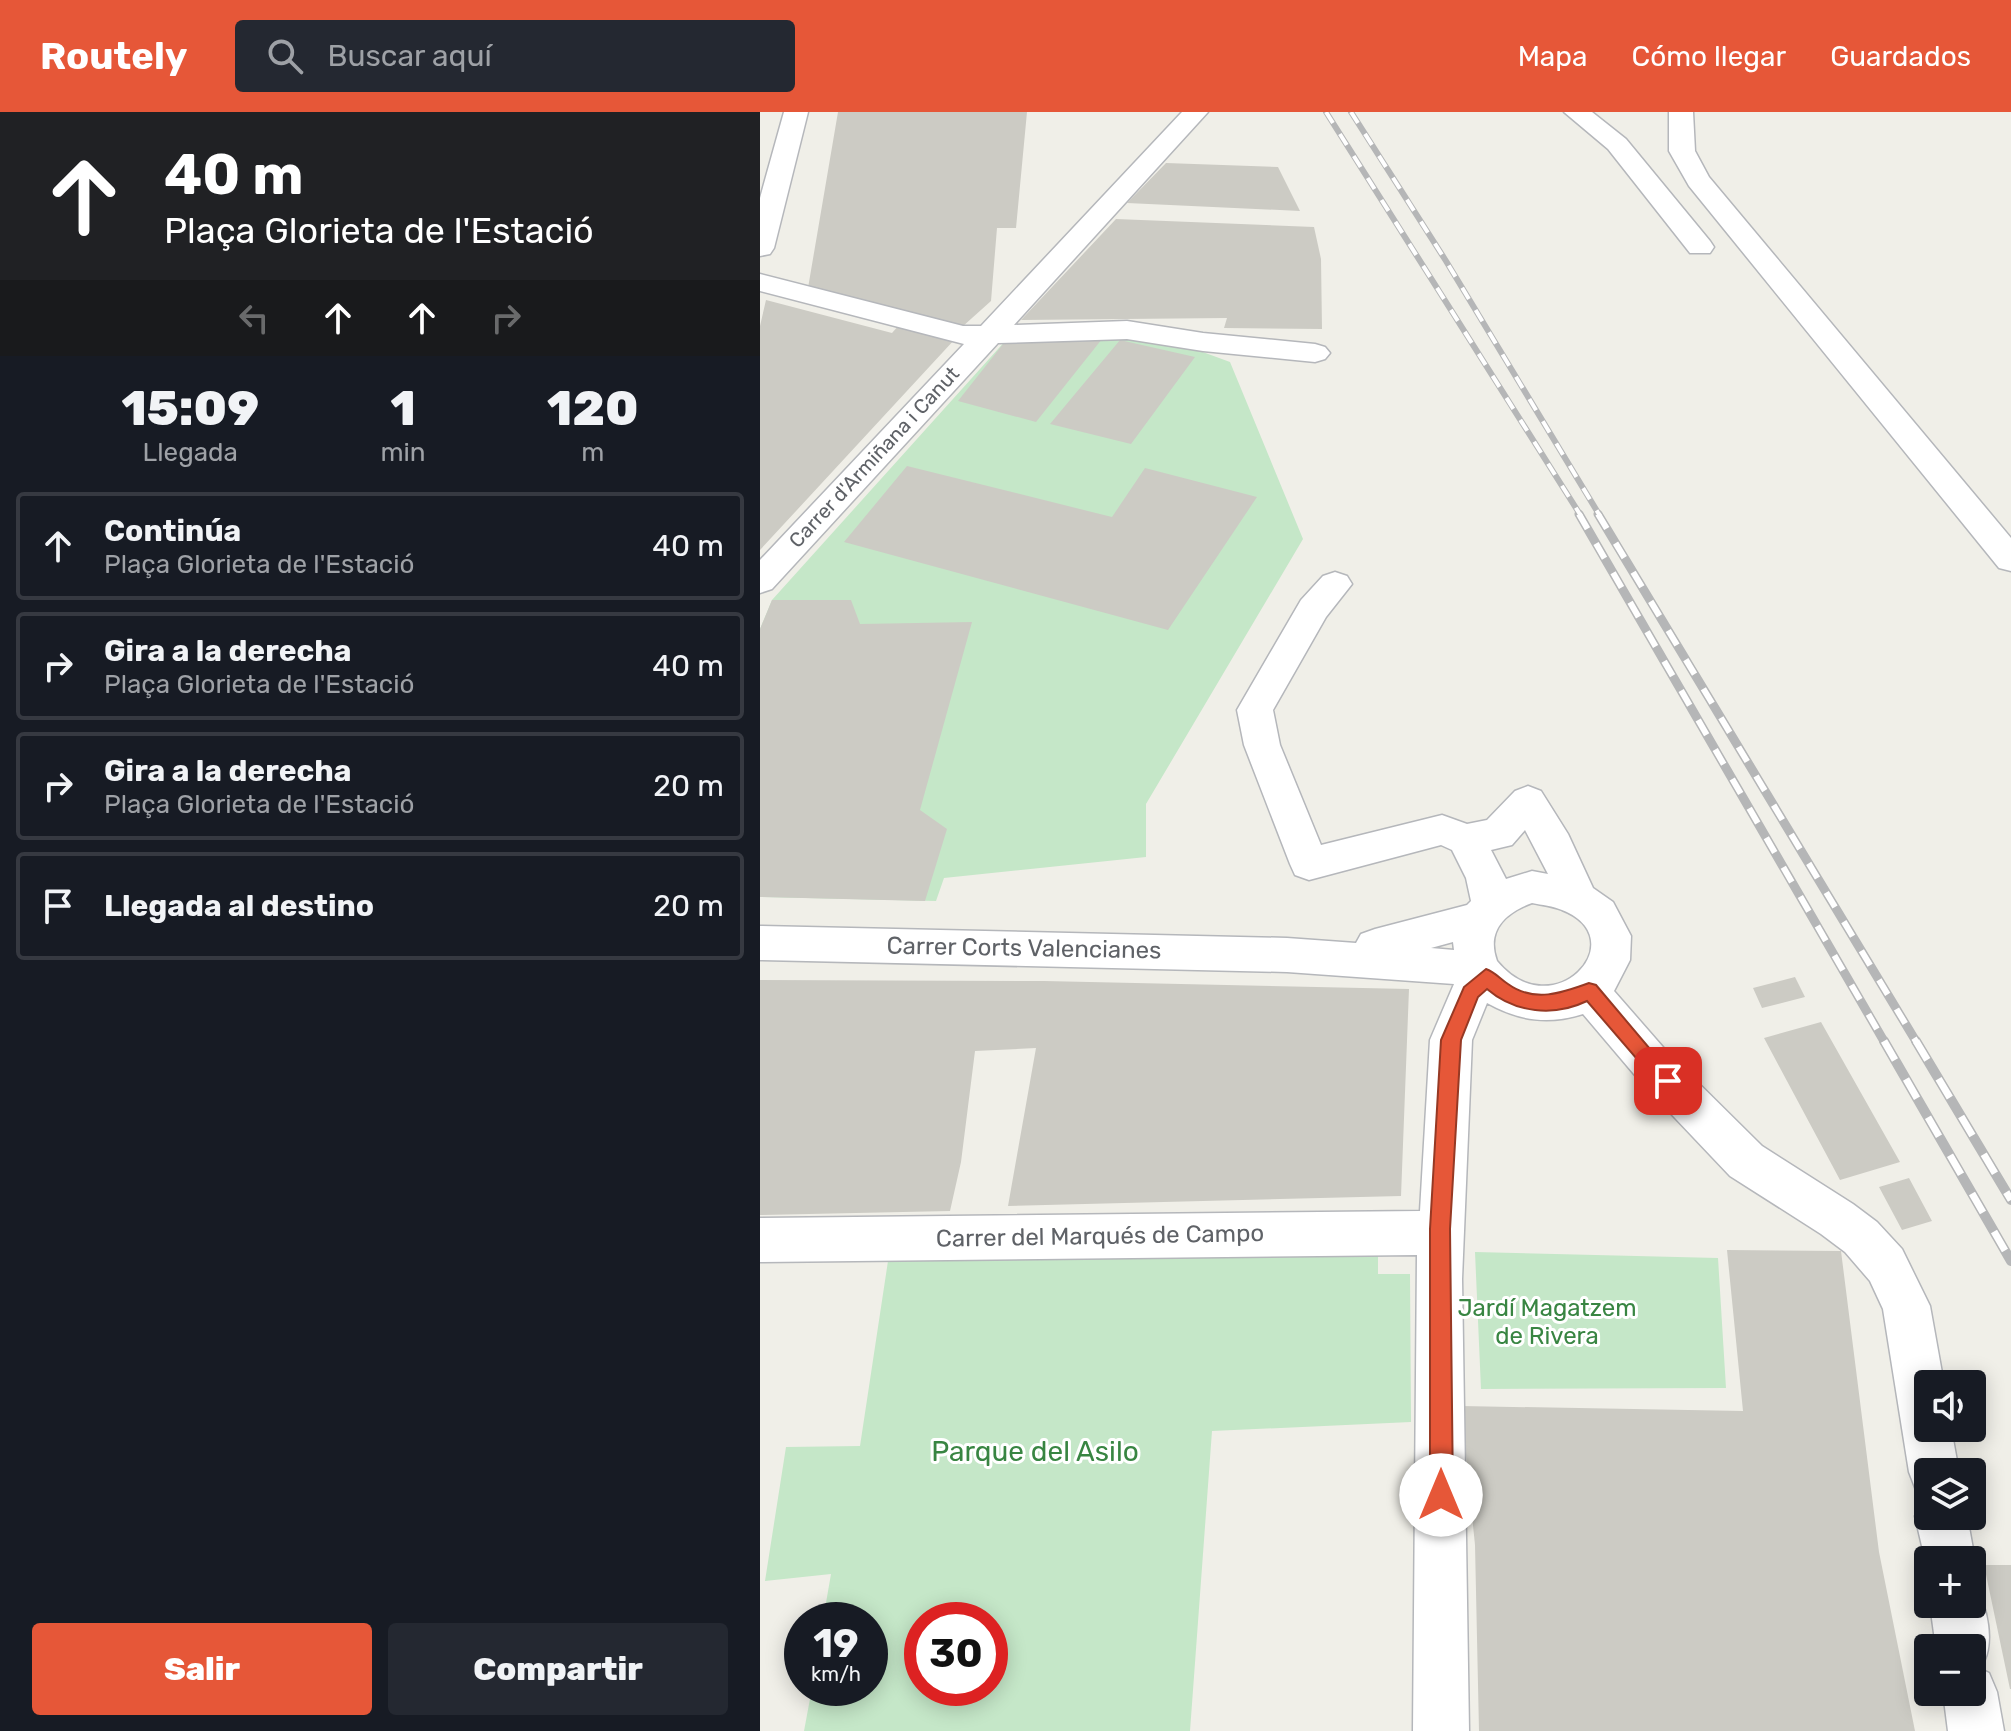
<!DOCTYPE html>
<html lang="es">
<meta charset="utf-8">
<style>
:root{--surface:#171b24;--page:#242831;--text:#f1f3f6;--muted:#9ea1a6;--line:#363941;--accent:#e65738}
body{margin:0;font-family:Rubik,sans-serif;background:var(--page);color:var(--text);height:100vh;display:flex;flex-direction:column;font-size:30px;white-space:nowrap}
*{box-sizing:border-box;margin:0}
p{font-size:26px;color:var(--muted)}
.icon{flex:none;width:44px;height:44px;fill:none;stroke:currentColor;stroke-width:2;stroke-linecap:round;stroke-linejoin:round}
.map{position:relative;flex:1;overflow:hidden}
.drawer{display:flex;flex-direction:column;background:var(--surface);width:760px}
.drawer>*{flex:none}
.guide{background:#202124;color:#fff;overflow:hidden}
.tools{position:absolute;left:1154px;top:1258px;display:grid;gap:16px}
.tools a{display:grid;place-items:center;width:72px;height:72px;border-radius:8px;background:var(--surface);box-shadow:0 4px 20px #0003;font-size:40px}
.speed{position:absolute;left:24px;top:1490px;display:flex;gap:16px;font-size:40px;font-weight:700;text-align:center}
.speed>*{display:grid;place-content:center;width:104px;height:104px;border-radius:50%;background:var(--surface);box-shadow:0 4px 20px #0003;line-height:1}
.speed small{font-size:20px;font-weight:400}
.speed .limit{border:12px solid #d22;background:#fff;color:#111}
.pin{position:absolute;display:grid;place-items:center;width:68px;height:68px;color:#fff;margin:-34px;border-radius:16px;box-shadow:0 4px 12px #0006}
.me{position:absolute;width:88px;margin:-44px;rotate:0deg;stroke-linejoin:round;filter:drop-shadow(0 0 6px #0008)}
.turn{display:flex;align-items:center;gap:28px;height:168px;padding:0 32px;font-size:36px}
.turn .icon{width:104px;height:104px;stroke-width:2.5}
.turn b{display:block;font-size:56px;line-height:68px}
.lanes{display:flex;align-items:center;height:76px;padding:0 32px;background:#0003;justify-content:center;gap:40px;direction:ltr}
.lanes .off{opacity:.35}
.eta{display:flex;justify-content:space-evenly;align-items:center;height:136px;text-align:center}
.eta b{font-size:48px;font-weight:800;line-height:56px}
.button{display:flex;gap:16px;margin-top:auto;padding:16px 32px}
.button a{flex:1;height:92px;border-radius:8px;background:var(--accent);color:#fff;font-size:32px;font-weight:800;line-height:92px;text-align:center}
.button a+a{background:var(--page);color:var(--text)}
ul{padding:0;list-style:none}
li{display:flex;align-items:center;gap:24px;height:108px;margin:0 16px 12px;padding:0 16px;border:4px solid var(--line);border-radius:8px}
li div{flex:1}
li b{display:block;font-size:30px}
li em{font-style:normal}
header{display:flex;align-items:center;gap:48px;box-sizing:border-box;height:112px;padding:0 40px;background:var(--accent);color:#fff}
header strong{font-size:38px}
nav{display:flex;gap:44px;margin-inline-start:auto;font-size:28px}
.search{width:560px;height:72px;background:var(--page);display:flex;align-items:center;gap:20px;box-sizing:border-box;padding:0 28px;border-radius:8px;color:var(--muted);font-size:30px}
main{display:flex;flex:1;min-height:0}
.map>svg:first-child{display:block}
</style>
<header>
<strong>Routely</strong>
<div class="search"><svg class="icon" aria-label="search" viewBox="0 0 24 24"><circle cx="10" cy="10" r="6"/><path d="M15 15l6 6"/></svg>Buscar aquí</div>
<nav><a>Mapa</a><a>Cómo llegar</a><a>Guardados</a></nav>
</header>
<main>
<section class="drawer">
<div class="guide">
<div class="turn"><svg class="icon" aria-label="ahead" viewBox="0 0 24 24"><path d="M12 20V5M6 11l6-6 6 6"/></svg><div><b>40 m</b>Plaça Glorieta de l'Estació</div></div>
<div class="lanes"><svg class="icon off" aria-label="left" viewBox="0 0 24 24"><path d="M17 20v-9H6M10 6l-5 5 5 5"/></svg><svg class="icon" aria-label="ahead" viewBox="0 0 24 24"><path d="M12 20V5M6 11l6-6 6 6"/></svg><svg class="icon" aria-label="ahead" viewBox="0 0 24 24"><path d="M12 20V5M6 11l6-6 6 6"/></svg><svg class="icon off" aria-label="right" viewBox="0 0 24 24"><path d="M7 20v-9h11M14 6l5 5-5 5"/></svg></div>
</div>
<div class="eta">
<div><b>15:09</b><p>Llegada</p></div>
<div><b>1</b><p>min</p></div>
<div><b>120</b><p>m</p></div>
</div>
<ul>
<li><svg class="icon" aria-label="ahead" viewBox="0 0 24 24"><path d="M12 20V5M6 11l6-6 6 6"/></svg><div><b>Continúa</b><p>Plaça Glorieta de l'Estació</p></div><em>40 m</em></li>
<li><svg class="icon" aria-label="right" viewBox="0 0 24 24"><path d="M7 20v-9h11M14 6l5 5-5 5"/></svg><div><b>Gira a la derecha</b><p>Plaça Glorieta de l'Estació</p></div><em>40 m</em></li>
<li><svg class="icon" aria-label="right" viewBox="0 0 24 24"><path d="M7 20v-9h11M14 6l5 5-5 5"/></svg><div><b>Gira a la derecha</b><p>Plaça Glorieta de l'Estació</p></div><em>20 m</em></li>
<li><svg class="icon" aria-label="arrive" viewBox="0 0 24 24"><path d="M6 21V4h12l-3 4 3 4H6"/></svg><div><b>Llegada al destino</b></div><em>20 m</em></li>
</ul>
<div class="button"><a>Salir</a><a>Compartir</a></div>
</section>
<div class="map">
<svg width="1251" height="1619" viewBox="0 0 1251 1619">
<rect width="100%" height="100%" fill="#f0efe8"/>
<!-- green -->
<path fill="#c5e7c8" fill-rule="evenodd" d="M 364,224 L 440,239 L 470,250 L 543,427 L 386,692 L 386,745 L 184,766 L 176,789 L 0,785 L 0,517 L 12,488 L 247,227 Z
M 618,1135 L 618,1162 L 650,1162 L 651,1310 L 452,1319 L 430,1619 L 44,1619 L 52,1576 L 110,1576 L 110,1508 L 63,1508 L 71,1462 L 5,1469 L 26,1335 L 100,1334 L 128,1149 ZM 162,1508 L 230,1508 L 230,1576 L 162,1576 Z
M 715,1140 L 958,1146 L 966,1276 L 721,1277 Z"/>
<!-- building -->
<path fill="#cccbc4" d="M 78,0 L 267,0 L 256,116 L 237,116 L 231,189 L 202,215 L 48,176 Z
M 406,51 L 518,55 L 540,99 L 367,91 Z
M 356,107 L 554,115 L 561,147 L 562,217 L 464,216 L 467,206 L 261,208 Z
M 6,188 L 132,221 L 139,213 L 195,227 L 0,438 L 0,214 Z
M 247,227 L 342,227 L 276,310 L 198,289 Z
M 360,228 L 435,245 L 371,332 L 290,312 Z
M 147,354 L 352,405 L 385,356 L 497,385 L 408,518 L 84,430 Z
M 12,488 L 91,488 L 100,512 L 212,510 L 160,698 L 187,717 L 165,789 L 0,785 L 0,517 Z
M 1035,865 L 1045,885 L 1002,896 L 993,876 Z
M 0,868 L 284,869 L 649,877 L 641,1084 L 248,1094 L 276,936 L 215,939 L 201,1050 L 190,1099 L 0,1103 Z
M 1061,910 L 1140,1050 L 1080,1068 L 1004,926 Z
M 1149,1066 L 1172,1109 L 1142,1118 L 1119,1075 Z
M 967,1138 L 1081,1139 L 1119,1440 L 1155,1619 L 719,1619 L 715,1433 L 701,1294 L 983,1299 Z
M 1224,1453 L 1251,1453 L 1251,1577 L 1250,1577 Z"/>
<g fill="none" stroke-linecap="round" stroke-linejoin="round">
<defs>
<path id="minor" d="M 24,0 L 48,0 L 14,136 L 10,142 L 0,144 L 0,86 Z
M 422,0 L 448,0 L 254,213 L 367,209 L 443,221 L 555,232 L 565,235 L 570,241 L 565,247 L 555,250 L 443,239 L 367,227 L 238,231 L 12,477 L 0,481 L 0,448 L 204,232 L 0,179 L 0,162 L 203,214 L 221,214 Z
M 804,0 L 832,0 L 866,27 L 950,129 L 954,135 L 950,141 L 930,141 L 848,37 Z
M 909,0 L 933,0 L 935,39 L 949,65 L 1251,426 L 1251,459 L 1239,456 L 929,74 L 909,39 Z
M 575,460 L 587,464 L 592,472 L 566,505 L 513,598 L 520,633 L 561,733 L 682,703 L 707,712 L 727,708 L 755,679 L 768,674 L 781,679 L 808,722 L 833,776 L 853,790 L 871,824 L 870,848 L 854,879 L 909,942 L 1002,1034 L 1093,1092 L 1117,1110 L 1142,1137 L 1170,1194 L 1184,1272 L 1168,1272 L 1168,1316 L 1191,1316 L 1199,1360 L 1168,1360 L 1168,1383 L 1156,1378 L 1149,1360 L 1123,1197 L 1110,1169 L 1085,1140 L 1061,1122 L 970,1064 L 879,968 L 823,902 C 789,913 759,909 727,891 L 712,928 L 702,1167 L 709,1619 L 653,1619 L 657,1143 L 0,1150 L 0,1106 L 660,1099 L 670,928 L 694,872 L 527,860 L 0,848 L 0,814 L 527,826 L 596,831 L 601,822 L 615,817 L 707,793 L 711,789 L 706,766 L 692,738 L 681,733 L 549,768 L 535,763 L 530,752 L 484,633 L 477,598 L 541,488 L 563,464 ZM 765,718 L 788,762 L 772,759 L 746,767 L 731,738 L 752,733 ZM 772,791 C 782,793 793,794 802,798 C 876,827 793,917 737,849 C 726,819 745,801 772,791 ZM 693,830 L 694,838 L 671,836 Z
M 1168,1384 L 1168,1404 L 1207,1404 L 1215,1448 L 1212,1455 L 1212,1448 L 1168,1448 L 1168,1460 L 1155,1404 L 1163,1386 Z
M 1212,1472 C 1228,1489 1237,1539 1219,1556 L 1229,1561 L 1237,1580 L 1244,1619 L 1188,1619 L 1183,1580 L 1212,1580 L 1212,1536 L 1176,1536 L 1170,1492 L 1212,1492 Z"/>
</defs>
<!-- minor casing -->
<use href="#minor" stroke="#b5b7bb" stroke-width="3"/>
<!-- minor -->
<use href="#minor" fill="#fff" fill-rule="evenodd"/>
<defs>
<path id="rail-far2" d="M 566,0 L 821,404
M 591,0 L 686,149 L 840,404"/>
<path id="rail-far1" d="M 819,402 L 1125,931
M 838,402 L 1157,931"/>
<path id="rail" d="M 1124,929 L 1251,1149
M 1156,929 L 1251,1088"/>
</defs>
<!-- rail-far2 casing -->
<use href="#rail-far2" stroke="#b5b6b7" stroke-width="6"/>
<!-- rail-far1 casing -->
<use href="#rail-far1" stroke="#b5b6b7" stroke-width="9"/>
<!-- rail casing -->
<use href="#rail" stroke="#b5b6b7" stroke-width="10"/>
<!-- rail-far2 -->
<use href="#rail-far2" stroke="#fff" stroke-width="4" stroke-dasharray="13" stroke-linecap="butt"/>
<!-- rail-far1 -->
<use href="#rail-far1" stroke="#fff" stroke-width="6" stroke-dasharray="17" stroke-linecap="butt"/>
<!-- rail -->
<use href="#rail" stroke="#fff" stroke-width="7" stroke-dasharray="22" stroke-linecap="butt"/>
</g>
<!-- route -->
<path fill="#e65738" stroke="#963924" stroke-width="2" d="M 726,857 C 735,860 740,867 748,872 C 774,891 802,881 829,871 L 836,873 L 917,969 L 915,975 L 908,978 L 901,975 L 827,889 C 794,905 755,901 727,877 L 718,885 L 701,928 L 690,1117 L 693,1383 L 690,1391 L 681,1395 L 673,1391 L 670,1383 L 670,1117 L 681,928 L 704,875 Z"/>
<g text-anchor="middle" stroke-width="6" stroke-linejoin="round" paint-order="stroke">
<!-- far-street labels -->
<g font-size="20" fill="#5f6267" stroke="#fff">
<text transform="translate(114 345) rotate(-47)" y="7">Carrer d'Armiñana i Canut</text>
</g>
<!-- street labels -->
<g font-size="24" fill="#5f6267" stroke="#fff">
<text transform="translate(264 836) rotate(1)" y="8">Carrer Corts Valencianes</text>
<text transform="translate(340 1124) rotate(-1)" y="8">Carrer del Marqués de Campo</text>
</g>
<!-- park labels -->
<g font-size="24" fill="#388542" stroke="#fff">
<text x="787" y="1204">Jardí Magatzem<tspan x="787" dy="28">de Rivera</tspan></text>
</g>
<!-- near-park labels -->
<g font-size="28" fill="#388542" stroke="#fff">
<text x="275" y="1349">Parque del Asilo</text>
</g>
</g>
</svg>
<div class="tools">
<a><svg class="icon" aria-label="sound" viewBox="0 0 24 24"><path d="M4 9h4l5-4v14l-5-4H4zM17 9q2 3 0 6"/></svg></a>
<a><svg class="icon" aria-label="layers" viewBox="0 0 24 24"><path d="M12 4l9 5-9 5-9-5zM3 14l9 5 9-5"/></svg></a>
<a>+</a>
<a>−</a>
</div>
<div class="speed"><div>19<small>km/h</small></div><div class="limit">30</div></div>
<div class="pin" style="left:908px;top:969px;background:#d93025"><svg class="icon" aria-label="arrive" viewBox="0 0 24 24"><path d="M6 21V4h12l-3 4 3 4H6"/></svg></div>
<svg class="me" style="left:681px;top:1383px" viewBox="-20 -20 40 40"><circle r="19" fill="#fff"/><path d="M0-13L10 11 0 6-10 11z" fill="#e65738"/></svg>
</div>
</main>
